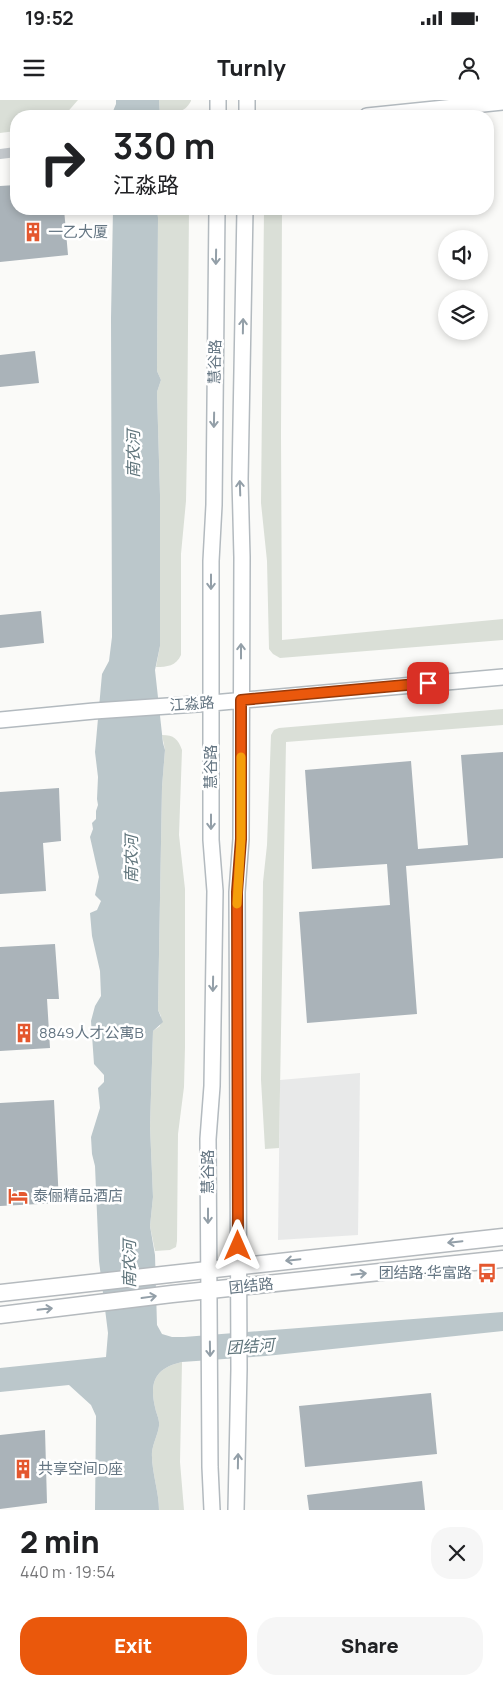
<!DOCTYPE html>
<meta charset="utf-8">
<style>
:root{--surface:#fff;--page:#f6f6f6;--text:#202124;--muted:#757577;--accent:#ea580c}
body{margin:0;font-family:Manrope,"Noto Sans SC",sans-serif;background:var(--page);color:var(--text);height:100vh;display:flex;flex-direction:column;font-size:19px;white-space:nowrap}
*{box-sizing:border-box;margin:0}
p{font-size:16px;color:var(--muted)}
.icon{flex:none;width:28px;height:28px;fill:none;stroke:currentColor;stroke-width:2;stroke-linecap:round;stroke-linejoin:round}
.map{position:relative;height:1410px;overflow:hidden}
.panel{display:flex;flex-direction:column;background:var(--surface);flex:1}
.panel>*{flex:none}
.top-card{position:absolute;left:10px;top:10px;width:484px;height:105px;border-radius:20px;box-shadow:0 2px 8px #0003;background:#fff;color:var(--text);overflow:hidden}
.fabs{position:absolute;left:438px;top:130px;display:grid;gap:10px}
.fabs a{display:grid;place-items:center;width:50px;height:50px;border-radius:50%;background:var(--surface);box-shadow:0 2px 8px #0003;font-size:25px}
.pin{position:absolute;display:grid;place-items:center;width:42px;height:42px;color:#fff;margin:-21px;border-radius:10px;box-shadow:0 2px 8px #0006}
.me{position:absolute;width:55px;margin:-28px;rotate:0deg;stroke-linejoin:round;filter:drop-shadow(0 0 4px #0008)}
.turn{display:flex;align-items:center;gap:18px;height:105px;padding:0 20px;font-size:22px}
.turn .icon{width:65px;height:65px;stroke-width:2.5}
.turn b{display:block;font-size:35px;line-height:42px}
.round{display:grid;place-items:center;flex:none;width:52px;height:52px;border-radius:20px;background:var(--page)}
.overview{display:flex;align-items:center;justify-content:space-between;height:85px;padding:0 20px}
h1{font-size:30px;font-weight:800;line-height:38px}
.cta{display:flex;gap:10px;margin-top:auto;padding:10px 20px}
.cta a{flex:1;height:58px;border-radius:20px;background:var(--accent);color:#fff;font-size:20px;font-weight:800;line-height:58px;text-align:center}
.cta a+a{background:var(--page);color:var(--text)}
.status{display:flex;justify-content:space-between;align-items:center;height:35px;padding:0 25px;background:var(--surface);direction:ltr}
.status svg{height:14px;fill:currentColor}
header{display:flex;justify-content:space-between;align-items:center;height:65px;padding:0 20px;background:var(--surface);font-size:22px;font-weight:800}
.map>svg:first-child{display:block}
</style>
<div class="status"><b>19:52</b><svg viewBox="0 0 49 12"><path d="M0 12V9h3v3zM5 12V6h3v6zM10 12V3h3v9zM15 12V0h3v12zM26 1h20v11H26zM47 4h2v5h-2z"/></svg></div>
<header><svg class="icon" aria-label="menu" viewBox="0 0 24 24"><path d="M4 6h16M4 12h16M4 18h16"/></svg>Turnly<svg class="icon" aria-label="person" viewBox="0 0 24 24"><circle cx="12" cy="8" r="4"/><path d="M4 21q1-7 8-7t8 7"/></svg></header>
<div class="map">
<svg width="503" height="1410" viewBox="0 0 503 1410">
<rect width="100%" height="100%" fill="#fafaf8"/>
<!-- built -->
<path fill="#e8e9e9" d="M 360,973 L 358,1135 L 278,1140 L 280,980 Z"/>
<!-- green -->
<path fill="#dadfd7" d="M 0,0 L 78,0 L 64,16 L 16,16 L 16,31 L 0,33 Z
M 159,0 L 191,0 L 191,1 C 184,14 174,13 160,15 Z
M 157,109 L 189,109 L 187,348 L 186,401 L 181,454 L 181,555 C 176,566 167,567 156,567 L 160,546 L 160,395 L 157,292 L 161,280 L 157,271 L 158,118 Z
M 264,109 L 282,109 L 281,334 L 282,540 L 503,519 L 503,540 L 280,558 L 273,554 L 269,549 L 267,461 L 261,403 Z
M 503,609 L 503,625 L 286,642 L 279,1048 L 265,1049 L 261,980 L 263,782 L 267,745 L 271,635 L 274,630 L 279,628 Z
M 162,635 C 174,635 178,639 182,650 L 179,735 L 185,789 L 185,947 L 184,987 L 178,1034 L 177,1141 L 176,1147 L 170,1150 L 155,1151 L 150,1126 L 153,1097 L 150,1026 L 153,931 L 160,926 L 161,916 L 158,910 L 162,687 L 165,650 Z
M 182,1262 L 180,1362 L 184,1410 L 159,1410 C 159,1391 151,1370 152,1352 C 153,1343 158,1334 159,1326 C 160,1320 156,1313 155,1307 C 149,1281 156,1268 182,1262 Z"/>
<!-- water -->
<path fill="#bbc7cb" d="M 116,0 L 159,0 L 160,16 L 111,16 L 116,4 Z
M 113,109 L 157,109 L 158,118 L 157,271 L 161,280 L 157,292 L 160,395 L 160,546 L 155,570 L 163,643 L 165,650 L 162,687 L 158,910 L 163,922 L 153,931 L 150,1026 L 153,1097 L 150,1126 L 155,1155 L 157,1225 L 162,1234 L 172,1237 L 184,1237 L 503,1212 L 503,1231 L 266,1256 L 182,1262 C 156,1268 149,1281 155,1307 C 156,1313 160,1320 159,1326 C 158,1334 153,1343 152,1352 C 151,1370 159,1391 159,1410 L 95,1410 L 96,1316 L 91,1305 L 69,1285 L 0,1292 L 0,1268 L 106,1257 L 108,1233 L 99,1161 L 95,1066 L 92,1054 L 91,1037 L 100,1008 L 98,988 L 104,982 L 104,975 L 94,964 L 91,921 L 95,906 L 101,896 L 100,871 L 92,836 L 90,813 L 97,810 L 101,801 L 95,795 L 99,777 L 90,737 L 93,729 L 92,723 L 96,719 L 96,711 L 98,705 L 97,699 L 98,677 L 95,652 L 102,574 L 109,561 L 112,537 L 111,218 Z"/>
<!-- building -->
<path fill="#aab3b9" d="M 16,85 L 16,109 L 64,109 L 68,155 L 0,162 L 0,86 Z
M 35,251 L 39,283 L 0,287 L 0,255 Z
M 41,511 L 44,543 L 0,548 L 0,515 Z
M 503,652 L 503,758 L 406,766 L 417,914 L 307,923 L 299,812 L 390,805 L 387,764 L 312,769 L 305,670 L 411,661 L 418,749 L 468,745 L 461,655 Z
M 59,688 L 61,741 L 43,743 L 46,791 L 0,794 L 0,692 Z
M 55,844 L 59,899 L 47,899 L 50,948 L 0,951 L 0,847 Z
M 54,1000 L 59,1103 L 0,1106 L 0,1003 Z
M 431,1293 L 437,1354 L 305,1367 L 299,1306 Z
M 45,1330 L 47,1403 L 0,1409 L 0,1335 Z
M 422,1381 L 425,1410 L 309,1410 L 307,1395 Z"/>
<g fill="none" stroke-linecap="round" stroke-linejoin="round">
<defs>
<path id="secondary" d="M 218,0 L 218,16
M 247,16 L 247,0
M 367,16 L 503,2
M 0,620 L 94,611 L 212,603 L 503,577
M 212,1410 L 210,1367 L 208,1039 L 212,986 L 215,791 L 211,740 L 211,461 L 214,405 L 217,109
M 236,1410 L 239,1269 L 237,792 L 241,739 L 242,457 L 240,379 L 245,109"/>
<path id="primary" d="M 0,1193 L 503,1137
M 0,1215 L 172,1194 L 503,1159"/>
</defs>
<!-- secondary casing -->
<use href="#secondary" stroke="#b3babf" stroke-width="18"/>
<!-- primary casing -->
<use href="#primary" stroke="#b5babe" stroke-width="19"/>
<!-- street -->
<path stroke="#c3c8cc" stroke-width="10" d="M 0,54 L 16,52"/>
<!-- secondary -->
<use href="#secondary" stroke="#fff" stroke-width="15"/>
<!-- primary -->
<use href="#primary" stroke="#fff" stroke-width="16"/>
</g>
<!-- one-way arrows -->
<defs><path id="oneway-shaft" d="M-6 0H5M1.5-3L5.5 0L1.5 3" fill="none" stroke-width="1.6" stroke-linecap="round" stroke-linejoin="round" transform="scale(1.25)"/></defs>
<g stroke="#939fa8">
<use href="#oneway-shaft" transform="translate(216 157) rotate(91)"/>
<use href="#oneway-shaft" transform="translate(243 226) rotate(-89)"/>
<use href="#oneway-shaft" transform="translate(214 320) rotate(91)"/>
<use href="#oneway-shaft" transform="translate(240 388) rotate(-92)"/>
<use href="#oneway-shaft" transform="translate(211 482) rotate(90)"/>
<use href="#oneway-shaft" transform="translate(241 551) rotate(-90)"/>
<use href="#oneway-shaft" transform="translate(211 722) rotate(90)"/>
<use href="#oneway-shaft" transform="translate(213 884) rotate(91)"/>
<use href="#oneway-shaft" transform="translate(208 1116) rotate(90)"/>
<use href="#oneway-shaft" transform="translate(455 1142) rotate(174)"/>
<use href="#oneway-shaft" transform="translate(293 1160) rotate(174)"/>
<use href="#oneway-shaft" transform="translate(359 1174) rotate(-6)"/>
<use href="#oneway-shaft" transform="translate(149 1197) rotate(-8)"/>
<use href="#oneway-shaft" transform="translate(45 1209) rotate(-6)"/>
<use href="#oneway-shaft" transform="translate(210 1249) rotate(89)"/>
<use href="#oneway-shaft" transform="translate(238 1361) rotate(-89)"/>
</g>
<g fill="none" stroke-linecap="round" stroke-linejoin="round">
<defs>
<path id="route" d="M 238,1146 L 237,792 L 241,739 L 241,600 L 428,583"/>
</defs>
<!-- route casing -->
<use href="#route" stroke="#983908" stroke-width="12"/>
<!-- route -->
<use href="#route" stroke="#ea580c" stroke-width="9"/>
<!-- slow -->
<path stroke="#f59e0b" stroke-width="9" d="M 237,804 L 241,739 L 241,657"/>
</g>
<!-- icons -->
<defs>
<symbol id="building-bare" viewBox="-9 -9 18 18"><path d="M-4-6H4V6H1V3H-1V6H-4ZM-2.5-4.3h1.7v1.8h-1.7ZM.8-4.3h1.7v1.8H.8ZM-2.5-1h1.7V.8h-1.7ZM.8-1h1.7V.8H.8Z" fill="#e4572e" stroke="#fff" stroke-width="2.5" paint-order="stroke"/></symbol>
<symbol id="hotel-bare" viewBox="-9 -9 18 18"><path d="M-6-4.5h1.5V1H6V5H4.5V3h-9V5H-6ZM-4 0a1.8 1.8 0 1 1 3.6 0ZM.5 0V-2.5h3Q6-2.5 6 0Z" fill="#e4572e" stroke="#fff" stroke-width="2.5" paint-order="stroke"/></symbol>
<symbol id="bus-bare" viewBox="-9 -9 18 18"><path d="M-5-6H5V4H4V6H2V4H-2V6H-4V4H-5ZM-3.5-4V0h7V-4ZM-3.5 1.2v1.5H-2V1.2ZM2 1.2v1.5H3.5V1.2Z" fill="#e4572e" stroke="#fff" stroke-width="2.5" paint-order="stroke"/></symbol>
</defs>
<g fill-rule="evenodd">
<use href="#building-bare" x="19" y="118" width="28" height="28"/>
<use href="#building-bare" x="10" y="919" width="28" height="28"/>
<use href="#hotel-bare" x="4" y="1082" width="28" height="28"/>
<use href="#bus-bare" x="473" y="1159" width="28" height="28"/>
<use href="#building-bare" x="9" y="1355" width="28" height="28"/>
</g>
<g text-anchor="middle" stroke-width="5" stroke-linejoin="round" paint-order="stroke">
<!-- poi labels -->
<g font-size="15" fill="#657683" stroke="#fff" text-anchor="start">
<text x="48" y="137">一乙大厦</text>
<text x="39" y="938">8849人才公寓B</text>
<text x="33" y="1101">泰俪精品酒店</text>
<text x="472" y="1178" text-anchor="end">团结路·华富路</text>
<text x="38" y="1374">共享空间D座</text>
</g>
<!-- street labels -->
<g font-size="15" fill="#657683" stroke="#fff">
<text transform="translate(215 262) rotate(-89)" y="5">慧谷路</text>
<text transform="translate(192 604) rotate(-4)" y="5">江淼路</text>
<text transform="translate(211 667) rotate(-90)" y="5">慧谷路</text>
<text transform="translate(208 1072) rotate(-90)" y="5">慧谷路</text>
<text transform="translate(251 1186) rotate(-6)" y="5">团结路</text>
</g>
<!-- water labels -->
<g font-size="16" font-style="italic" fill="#60757c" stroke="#fff">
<text transform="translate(133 354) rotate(-90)" y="6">南农河</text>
<text transform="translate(131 759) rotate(-90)" y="6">南农河</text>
<text transform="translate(129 1164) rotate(-90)" y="6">南农河</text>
<text transform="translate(250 1246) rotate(-4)" y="6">团结河</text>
</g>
</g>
</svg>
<div class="fabs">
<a><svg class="icon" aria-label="sound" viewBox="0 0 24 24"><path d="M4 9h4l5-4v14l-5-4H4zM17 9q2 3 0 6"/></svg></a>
<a><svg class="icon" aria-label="layers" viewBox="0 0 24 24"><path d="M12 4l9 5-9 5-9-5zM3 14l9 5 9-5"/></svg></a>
</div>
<div class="pin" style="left:428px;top:583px;background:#d93025"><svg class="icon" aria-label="arrive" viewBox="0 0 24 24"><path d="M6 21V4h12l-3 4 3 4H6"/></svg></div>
<svg class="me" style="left:238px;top:1146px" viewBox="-20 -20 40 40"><path d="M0-17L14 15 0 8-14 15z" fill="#ea580c" stroke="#fff" stroke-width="4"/></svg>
<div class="top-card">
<div class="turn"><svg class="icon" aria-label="right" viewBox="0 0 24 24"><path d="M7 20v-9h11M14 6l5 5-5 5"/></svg><div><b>330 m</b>江淼路</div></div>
</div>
</div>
<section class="panel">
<div class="overview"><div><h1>2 min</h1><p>440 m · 19:54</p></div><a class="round"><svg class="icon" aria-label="close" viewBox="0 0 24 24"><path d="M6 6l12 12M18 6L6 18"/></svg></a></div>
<div class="cta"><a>Exit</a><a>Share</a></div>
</section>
